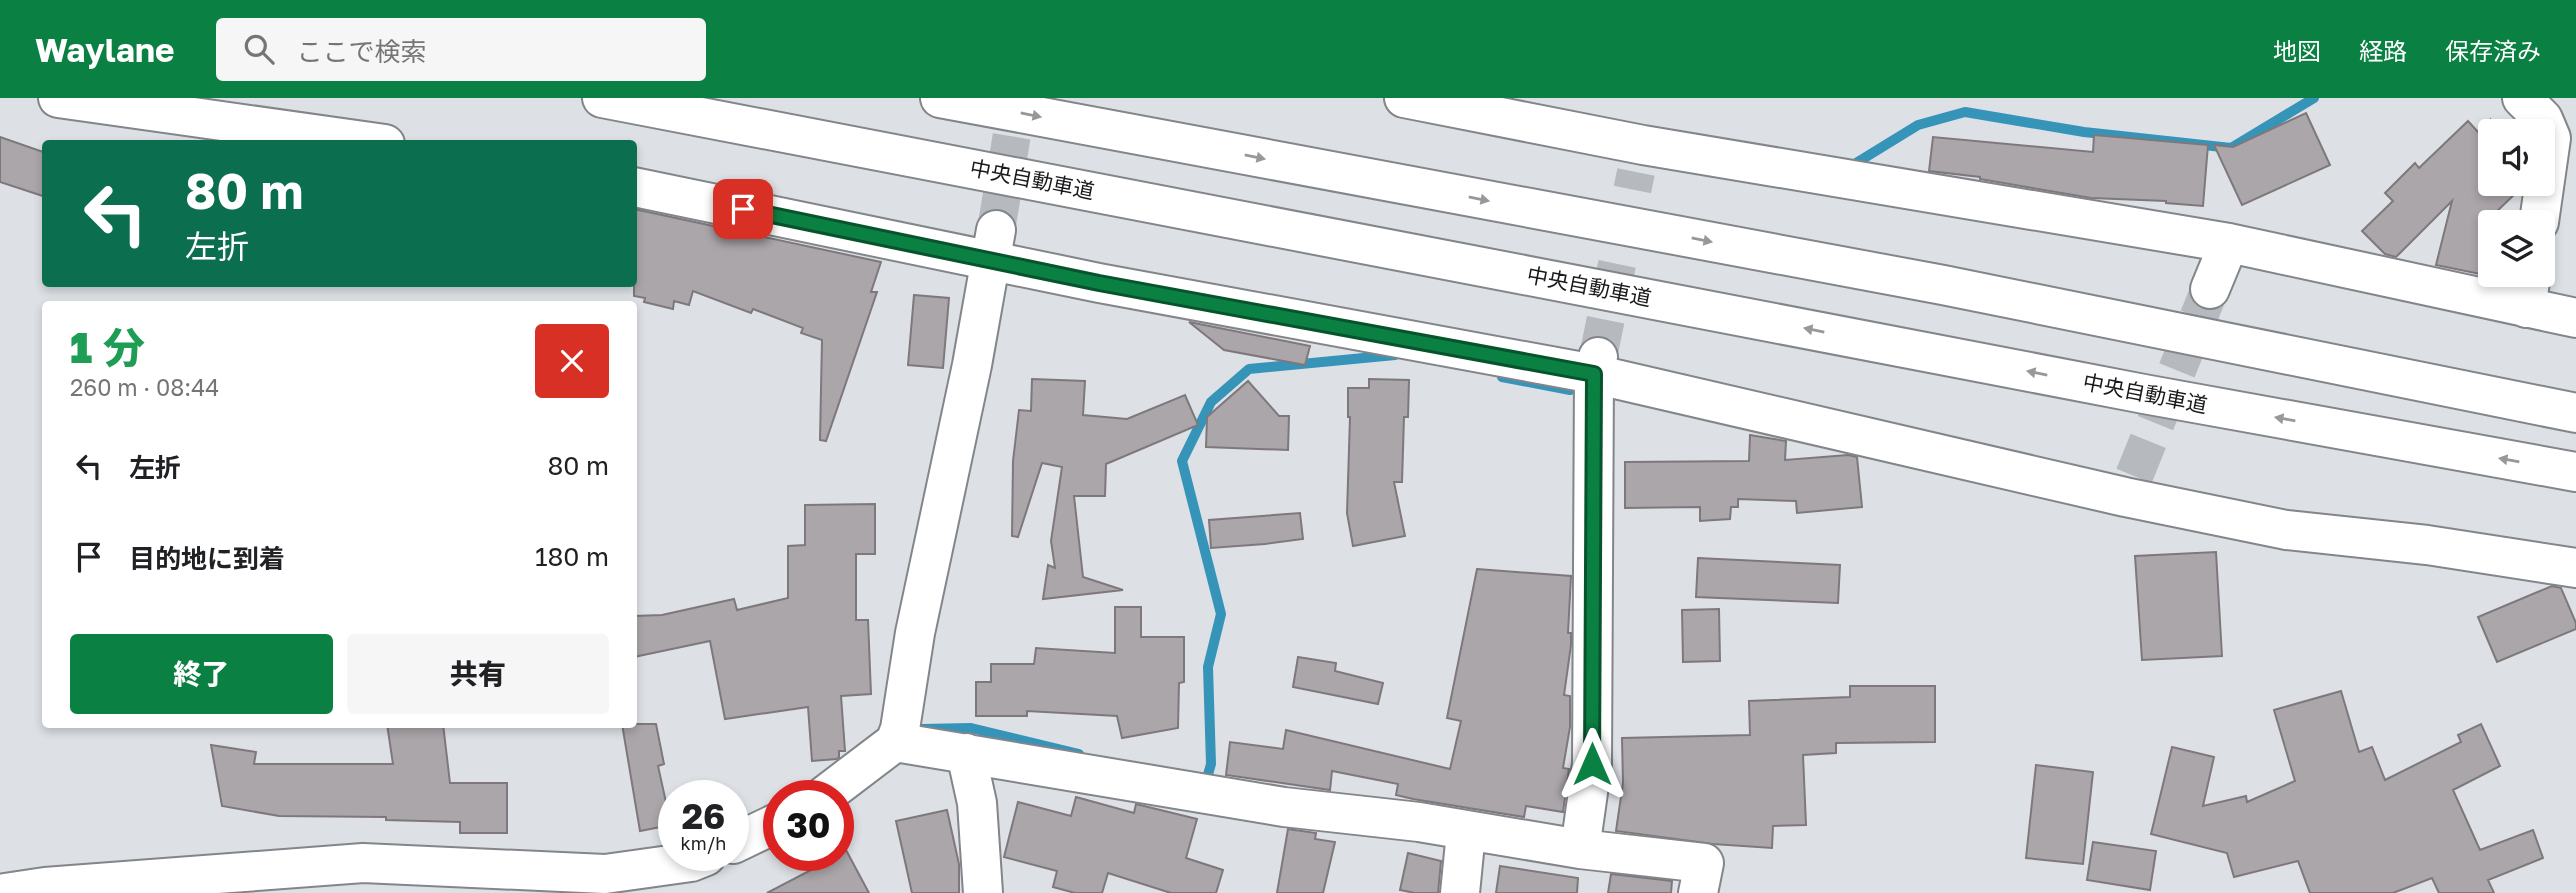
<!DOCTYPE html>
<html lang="ja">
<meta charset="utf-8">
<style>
:root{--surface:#fff;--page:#f6f6f6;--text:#202124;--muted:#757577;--accent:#0b8043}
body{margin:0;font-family:"Golos Text","Noto Sans JP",sans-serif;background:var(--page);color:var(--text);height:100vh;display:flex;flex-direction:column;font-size:26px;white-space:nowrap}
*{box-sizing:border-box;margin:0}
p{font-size:23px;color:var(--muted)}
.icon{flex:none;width:38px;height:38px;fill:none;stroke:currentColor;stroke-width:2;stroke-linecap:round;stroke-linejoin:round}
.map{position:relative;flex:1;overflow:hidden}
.panel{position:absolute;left:42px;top:203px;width:595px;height:427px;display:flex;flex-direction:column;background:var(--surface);border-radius:7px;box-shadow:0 4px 10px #0003}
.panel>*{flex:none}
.banner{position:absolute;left:42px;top:42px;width:595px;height:147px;border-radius:7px;box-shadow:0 4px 10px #0003;background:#0b6e4f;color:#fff;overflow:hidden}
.fabs{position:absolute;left:2478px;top:21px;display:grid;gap:14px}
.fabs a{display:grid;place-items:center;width:77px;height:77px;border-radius:7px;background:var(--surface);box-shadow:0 4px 10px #0003;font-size:35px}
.speed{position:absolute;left:658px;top:682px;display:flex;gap:14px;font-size:35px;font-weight:700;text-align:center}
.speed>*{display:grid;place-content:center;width:91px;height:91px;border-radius:50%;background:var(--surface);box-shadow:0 4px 10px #0003;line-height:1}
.speed small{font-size:18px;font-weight:400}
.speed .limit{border:10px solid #d22;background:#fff;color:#111}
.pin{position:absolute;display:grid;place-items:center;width:60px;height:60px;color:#fff;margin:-30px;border-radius:14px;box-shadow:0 4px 10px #0006}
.me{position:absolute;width:77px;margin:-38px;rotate:0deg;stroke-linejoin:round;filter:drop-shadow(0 0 5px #0008)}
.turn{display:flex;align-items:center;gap:24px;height:147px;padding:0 28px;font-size:32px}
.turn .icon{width:91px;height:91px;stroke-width:2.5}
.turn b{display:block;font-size:49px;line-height:60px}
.round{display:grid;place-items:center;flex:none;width:74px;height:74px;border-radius:7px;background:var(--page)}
.head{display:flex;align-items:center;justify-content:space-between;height:119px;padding:0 28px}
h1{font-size:42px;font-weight:800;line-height:52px;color:#1e9e55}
.primary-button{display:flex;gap:14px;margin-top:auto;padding:14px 28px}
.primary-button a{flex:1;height:80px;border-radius:7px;background:var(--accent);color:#fff;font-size:28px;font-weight:800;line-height:80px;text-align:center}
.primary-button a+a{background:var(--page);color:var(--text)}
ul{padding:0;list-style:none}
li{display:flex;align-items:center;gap:21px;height:91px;padding:0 28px}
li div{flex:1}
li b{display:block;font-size:26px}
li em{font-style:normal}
header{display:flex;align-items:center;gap:42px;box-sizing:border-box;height:98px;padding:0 35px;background:var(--accent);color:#fff}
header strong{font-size:33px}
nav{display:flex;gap:38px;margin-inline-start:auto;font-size:24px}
.search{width:490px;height:63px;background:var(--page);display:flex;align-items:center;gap:18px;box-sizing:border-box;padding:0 24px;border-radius:7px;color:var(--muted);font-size:26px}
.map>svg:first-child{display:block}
</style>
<header>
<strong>Waylane</strong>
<div class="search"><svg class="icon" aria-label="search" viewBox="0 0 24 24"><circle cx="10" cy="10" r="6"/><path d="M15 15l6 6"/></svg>ここで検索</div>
<nav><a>地図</a><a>経路</a><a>保存済み</a></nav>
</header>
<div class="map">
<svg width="2576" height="795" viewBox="0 0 2576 795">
<rect width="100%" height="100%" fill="#dde1e6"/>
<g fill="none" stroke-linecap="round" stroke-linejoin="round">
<!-- stream -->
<path stroke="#3794b9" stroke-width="10" d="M 1848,70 L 1918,27 L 1965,14 L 2084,34 L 2231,50 L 2314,0
M 1502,279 L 1570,292
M 922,631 L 971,630 L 1079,656
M 1205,687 L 1211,666 L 1208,569 L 1221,516 L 1182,363 L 1211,304 L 1249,271 L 1395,257"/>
</g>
<!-- building -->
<path fill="#aba6a9" stroke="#7e787c" stroke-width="2" d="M 2306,15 L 2330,67 L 2242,107 L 2214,47 L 2233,49 Z
M 2490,22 L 2490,86 L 2522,86 L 2522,89 L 2490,120 L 2490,178 L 2436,167 L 2452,103 L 2396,159 L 2385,156 L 2362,133 L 2393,103 L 2385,95 L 2415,65 L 2419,70 L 2468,23 L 2478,34 Z
M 2094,37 L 2208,47 L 2203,108 L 2166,105 L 2166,103 L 2091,100 L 1980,81 L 1980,79 L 1929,73 L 1933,39 L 2093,54 Z
M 0,39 L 46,55 L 46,99 L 0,84 Z
M 634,111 L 881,164 L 871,194 L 877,194 L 826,343 L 820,342 L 822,242 L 801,235 L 803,230 L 753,211 L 751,215 L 693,193 L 689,207 L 674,203 L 673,211 L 644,204 L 645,200 L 634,198 Z
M 914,197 L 949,200 L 943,270 L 908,267 Z
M 1189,224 L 1310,248 L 1305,267 L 1224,252 Z
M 1032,281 L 1085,283 L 1083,317 L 1127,321 L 1185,297 L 1198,327 L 1106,366 L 1105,398 L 1074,398 L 1083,479 L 1123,492 L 1043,501 L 1048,467 L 1055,470 L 1051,443 L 1062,369 L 1042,365 L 1018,439 L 1012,438 L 1013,363 L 1019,312 L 1031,313 Z
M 1369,281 L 1409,282 L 1408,319 L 1404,319 L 1402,384 L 1394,384 L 1405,438 L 1353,448 L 1347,415 L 1350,319 L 1348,319 L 1348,290 L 1369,290 Z
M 1248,283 L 1279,318 L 1289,318 L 1288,352 L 1206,349 L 1207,319 Z
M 1750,337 L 1786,343 L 1785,362 L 1848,357 L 1857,359 L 1862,409 L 1797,415 L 1796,403 L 1738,401 L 1738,409 L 1731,409 L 1730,421 L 1700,423 L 1700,409 L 1625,410 L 1625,364 L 1749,363 Z
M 875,406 L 875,456 L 856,456 L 856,522 L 868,522 L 871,596 L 841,598 L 845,653 L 839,653 L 839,659 L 837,661 L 812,663 L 808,609 L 725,621 L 710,543 L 634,559 L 634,518 L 662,517 L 734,501 L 737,512 L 788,500 L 788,448 L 805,447 L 805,407 Z
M 1300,415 L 1303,441 L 1265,446 L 1211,450 L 1209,422 Z
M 2216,454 L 2222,558 L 2142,562 L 2135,458 Z
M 1698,460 L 1840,467 L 1838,505 L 1696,499 Z
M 1477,471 L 1571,478 L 1568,535 L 1571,535 L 1571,547 L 1564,597 L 1570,598 L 1570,629 L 1563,670 L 1569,671 L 1563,714 L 1526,708 L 1524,719 L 1413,701 L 1396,697 L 1398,686 L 1332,673 L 1330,692 L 1226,677 L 1230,644 L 1283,651 L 1286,632 L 1450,671 L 1461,623 L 1447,620 Z
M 2552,488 L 2561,490 L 2576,525 L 2576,531 L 2497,564 L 2478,519 Z
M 1115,509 L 1141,509 L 1141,539 L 1184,539 L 1184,584 L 1179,585 L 1178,630 L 1122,640 L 1117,618 L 1027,613 L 1027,618 L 976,618 L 976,584 L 991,584 L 991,566 L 1034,566 L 1036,550 L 1115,555 Z
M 1719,511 L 1720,563 L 1683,564 L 1682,512 Z
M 1298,559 L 1336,565 L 1335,573 L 1383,585 L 1378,606 L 1293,589 Z
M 1850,588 L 1935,588 L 1935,644 L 1836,645 L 1836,655 L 1803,657 L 1806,727 L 1773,728 L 1772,750 L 1713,746 L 1616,733 L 1623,685 L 1622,640 L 1750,637 L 1749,603 L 1850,599 Z
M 2341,593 L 2359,654 L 2372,649 L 2385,682 L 2461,644 L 2458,637 L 2481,626 L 2500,668 L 2453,692 L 2480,752 L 2533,732 L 2543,760 L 2488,782 L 2494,795 L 2439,795 L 2432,780 L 2393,795 L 2310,795 L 2298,763 L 2234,779 L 2227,755 L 2151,736 L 2172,649 L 2214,659 L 2203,708 L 2246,698 L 2247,704 L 2295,683 L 2274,612 Z
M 387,626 L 443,626 L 450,685 L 507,685 L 507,735 L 460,735 L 460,724 L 386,722 L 386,719 L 279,718 L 222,708 L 211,647 L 256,654 L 254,666 L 393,666 Z
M 622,626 L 656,626 L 664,666 L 658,668 L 671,727 L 640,733 Z
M 2036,667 L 2093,674 L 2083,766 L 2026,760 Z
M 1076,699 L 1134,715 L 1136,706 L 1197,721 L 1186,760 L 1223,772 L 1216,795 L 1171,795 L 1108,775 L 1102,795 L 1075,795 L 1053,789 L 1057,773 L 1004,759 L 1018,704 L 1071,718 Z
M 947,712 L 959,766 L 959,795 L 912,795 L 896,723 Z
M 1288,731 L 1316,735 L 1315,741 L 1335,744 L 1323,795 L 1277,795 Z
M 2093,744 L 2156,753 L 2150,792 L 2087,782 Z
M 846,752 L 869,795 L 767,795 L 838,758 Z
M 1408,755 L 1441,763 L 1438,795 L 1415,795 L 1400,792 Z
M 1500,768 L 1578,780 L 1577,795 L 1496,795 Z
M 1611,776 L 1672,783 L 1671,795 L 1608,795 Z"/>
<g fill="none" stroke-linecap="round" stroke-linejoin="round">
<!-- minor-tunnel -->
<path stroke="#b6b9bd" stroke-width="38" stroke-dasharray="38 19" stroke-linecap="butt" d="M 1598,259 L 1636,74
M 2134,378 L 2210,191"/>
<!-- tertiary-tunnel -->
<path stroke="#b6b9bd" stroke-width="38" stroke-dasharray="38 19" stroke-linecap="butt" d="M 996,132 L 1018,0"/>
<defs>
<path id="minor" d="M 58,0 L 385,46
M 1404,0 L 1643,47 L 2229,145 L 2576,220
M 2522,0 L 2543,21 L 2551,40 L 2539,124
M 634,89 L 1099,185 L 1594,276 L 2125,399 L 2286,432 L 2427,447 L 2576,470
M 2210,191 L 2229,145
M 2526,210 L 2531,177
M 895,644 L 1284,709 L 1419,724 L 1580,751 L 1592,666 L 1594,276 L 1598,259
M 966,655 L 977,705 L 983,795
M 1580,751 L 1704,765 L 1698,795
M 1460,795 L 1466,734"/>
<path id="tertiary" d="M 824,698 L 895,644 L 900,631 L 915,535 L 972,267 L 996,132
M 733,746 L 779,724
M 5,795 L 45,789 L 363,765 L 605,776 L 691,764 L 706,758"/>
<path id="motorway" d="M 602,0 L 2144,296 L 2576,374
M 940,0 L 1943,187 L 2576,315"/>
</defs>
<!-- minor casing -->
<use href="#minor" stroke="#82858a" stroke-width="42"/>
<!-- tertiary casing -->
<use href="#tertiary" stroke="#82858a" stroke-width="42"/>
<!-- motorway casing -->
<use href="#motorway" stroke="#82858a" stroke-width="42"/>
<!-- minor -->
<use href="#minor" stroke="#fff" stroke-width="38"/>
<!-- tertiary -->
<use href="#tertiary" stroke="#fff" stroke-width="38"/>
<!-- motorway -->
<use href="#motorway" stroke="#fff" stroke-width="38"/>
</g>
<!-- one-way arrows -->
<defs><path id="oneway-solid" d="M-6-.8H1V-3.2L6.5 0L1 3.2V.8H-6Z" transform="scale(1.75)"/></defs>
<g fill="#979898">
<use href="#oneway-solid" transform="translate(1031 17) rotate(11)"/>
<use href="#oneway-solid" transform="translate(1255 59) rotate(11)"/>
<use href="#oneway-solid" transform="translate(1479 101) rotate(11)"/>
<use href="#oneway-solid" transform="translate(1702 142) rotate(11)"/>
<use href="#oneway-solid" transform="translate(1814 232) rotate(-169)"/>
<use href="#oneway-solid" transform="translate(2037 275) rotate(-169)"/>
<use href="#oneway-solid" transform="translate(2285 321) rotate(-170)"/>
<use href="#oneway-solid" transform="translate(2509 362) rotate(-170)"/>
</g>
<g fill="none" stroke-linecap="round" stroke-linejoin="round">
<defs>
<path id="route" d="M 743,111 L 1099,185 L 1594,276 L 1592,666"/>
</defs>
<!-- route casing -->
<use href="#route" stroke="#07532c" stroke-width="18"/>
<!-- route -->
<use href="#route" stroke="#0b8043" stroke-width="12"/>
</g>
<g text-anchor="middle" stroke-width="6" stroke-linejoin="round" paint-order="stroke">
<!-- street labels -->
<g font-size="21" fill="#18191b" stroke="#fff">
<text transform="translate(1032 82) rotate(11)" y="7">中央自動車道</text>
<text transform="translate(1589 189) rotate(11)" y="7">中央自動車道</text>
<text transform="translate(2145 296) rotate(11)" y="7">中央自動車道</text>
</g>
</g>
</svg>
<div class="fabs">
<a><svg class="icon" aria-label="sound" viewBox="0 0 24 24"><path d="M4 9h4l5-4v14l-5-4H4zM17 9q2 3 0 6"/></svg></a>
<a><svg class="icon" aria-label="layers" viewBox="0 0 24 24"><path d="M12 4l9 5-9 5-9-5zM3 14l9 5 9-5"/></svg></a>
</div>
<div class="speed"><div>26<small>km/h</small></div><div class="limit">30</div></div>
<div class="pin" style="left:743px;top:111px;background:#d93025"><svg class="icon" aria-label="arrive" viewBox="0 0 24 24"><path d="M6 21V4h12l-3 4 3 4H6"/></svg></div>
<svg class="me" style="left:1592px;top:666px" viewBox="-20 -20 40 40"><path d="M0-17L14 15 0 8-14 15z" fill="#0b8043" stroke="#fff" stroke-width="4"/></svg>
<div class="banner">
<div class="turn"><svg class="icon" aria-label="left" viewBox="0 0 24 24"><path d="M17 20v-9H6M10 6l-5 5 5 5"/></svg><div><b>80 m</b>左折</div></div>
</div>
<section class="panel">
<div class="head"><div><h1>1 分</h1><p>260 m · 08:44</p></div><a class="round" style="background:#d93025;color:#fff"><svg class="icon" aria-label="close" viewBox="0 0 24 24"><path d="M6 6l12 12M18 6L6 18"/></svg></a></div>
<ul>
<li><svg class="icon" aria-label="left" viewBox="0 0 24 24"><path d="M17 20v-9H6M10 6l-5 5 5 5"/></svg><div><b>左折</b></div><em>80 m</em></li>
<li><svg class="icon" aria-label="arrive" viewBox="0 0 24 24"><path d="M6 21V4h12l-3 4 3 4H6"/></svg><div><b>目的地に到着</b></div><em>180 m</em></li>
</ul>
<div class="primary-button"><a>終了</a><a>共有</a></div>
</section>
</div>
